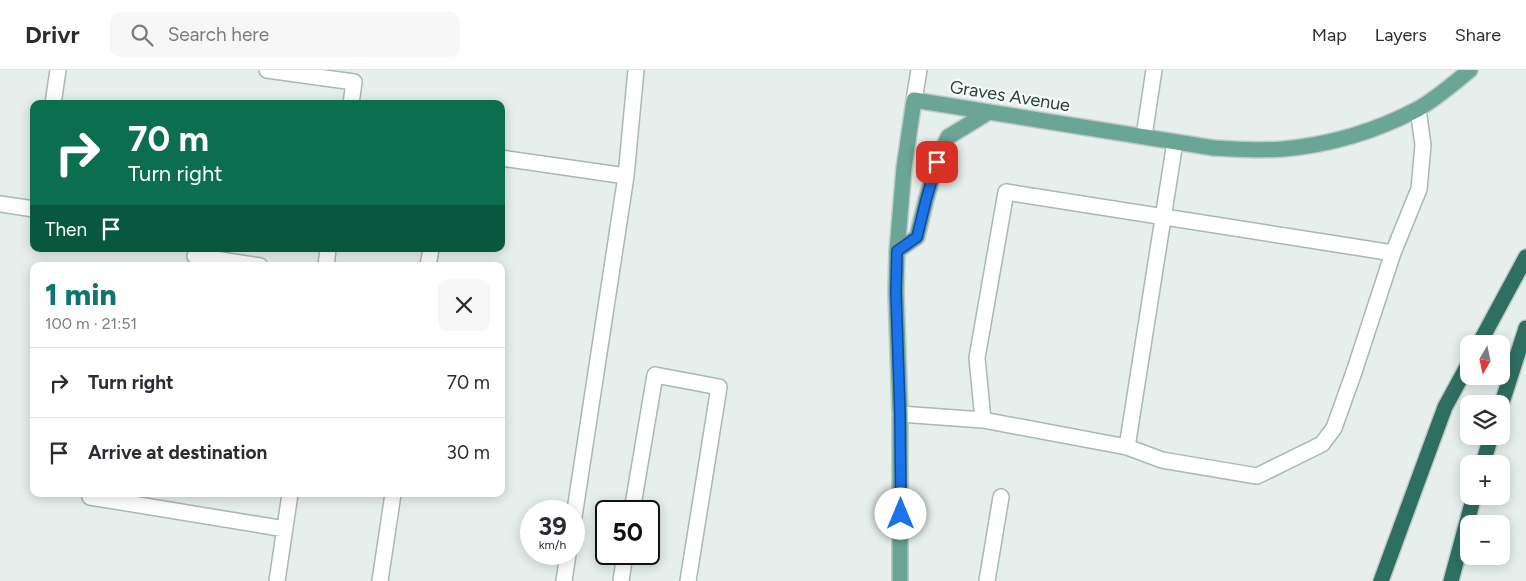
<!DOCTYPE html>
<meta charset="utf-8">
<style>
:root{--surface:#fff;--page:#f7f7f7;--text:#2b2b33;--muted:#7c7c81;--line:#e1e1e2;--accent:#0f766e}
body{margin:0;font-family:Figtree,sans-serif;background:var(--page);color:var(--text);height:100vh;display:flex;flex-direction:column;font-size:19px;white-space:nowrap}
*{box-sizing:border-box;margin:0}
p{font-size:16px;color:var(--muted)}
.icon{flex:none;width:28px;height:28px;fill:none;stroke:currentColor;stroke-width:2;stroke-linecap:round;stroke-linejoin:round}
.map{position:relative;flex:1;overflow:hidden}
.side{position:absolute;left:30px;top:192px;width:475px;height:235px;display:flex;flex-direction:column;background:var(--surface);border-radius:10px;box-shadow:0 2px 12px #0003}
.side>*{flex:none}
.top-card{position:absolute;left:30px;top:30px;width:475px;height:152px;border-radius:10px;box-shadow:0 2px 12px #0003;background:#0b6e4f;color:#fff;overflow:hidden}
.needle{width:32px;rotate:189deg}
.controls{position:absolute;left:1460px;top:265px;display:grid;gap:10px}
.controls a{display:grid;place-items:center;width:50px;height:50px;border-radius:10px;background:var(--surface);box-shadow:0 2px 12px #0003;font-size:25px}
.speed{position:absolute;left:520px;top:430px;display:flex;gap:10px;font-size:25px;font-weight:700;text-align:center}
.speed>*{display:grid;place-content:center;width:65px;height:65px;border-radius:50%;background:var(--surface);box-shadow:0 2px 12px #0003;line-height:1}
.speed small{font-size:12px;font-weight:400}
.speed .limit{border:2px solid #111;border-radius:8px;background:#fff;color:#111}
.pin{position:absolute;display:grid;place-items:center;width:42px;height:42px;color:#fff;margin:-21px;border-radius:10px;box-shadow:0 2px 8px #0006}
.me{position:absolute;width:55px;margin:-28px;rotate:0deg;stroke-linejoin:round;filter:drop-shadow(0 0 4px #0008)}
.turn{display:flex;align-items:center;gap:18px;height:105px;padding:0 15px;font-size:22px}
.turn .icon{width:65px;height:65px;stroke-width:2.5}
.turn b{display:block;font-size:35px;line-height:42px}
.then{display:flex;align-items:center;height:48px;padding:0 15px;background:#0003;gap:10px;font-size:19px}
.round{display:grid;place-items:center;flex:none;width:52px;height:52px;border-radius:10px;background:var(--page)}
.headline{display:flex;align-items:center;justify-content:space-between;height:85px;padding:0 15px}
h1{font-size:30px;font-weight:800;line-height:38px;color:var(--accent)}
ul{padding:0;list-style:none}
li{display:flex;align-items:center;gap:15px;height:70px;padding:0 15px;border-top:1px solid var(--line)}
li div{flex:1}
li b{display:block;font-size:19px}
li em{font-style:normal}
header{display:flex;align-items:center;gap:30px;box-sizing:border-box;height:70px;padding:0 25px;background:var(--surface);border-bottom:1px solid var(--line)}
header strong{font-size:24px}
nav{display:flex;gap:28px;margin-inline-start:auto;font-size:18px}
.search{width:350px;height:45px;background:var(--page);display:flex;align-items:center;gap:12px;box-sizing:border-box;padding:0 18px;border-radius:10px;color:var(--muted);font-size:19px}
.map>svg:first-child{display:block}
</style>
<header>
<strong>Drivr</strong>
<div class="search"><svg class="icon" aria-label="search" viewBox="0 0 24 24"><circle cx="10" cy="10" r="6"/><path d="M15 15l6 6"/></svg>Search here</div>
<nav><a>Map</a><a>Layers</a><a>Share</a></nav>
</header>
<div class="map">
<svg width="1526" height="511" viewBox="0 0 1526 511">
<rect width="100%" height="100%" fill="#e6efeb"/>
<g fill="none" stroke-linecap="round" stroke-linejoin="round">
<defs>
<path id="minor" d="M 267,0 L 354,12 L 351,34
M 914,30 L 919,0
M 53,34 L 58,0
M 1144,66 L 1154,0
M 501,88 L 626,106
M 1006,122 L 1393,183 L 1354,302 L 1334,358 L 1322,374 L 1257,406 L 1162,390 L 1127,377 L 983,350 L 977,288 Z
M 0,134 L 34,139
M 1393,183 L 1419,119 L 1423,75 L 1418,39
M 195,186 L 260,196
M 326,196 L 328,179
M 428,196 L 431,179
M 900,344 L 983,350
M 1127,377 L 1175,72
M 90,427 L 285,459
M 632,441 L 655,305 L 719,317 L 688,511
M 574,447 L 626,106 L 636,0
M 277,511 L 290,424
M 380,511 L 393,424
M 564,511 L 568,484
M 621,511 L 625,484
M 987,511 L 1001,427"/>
<path id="major" d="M 897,181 L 917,167 L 926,130 L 937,92 L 948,67 L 989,42
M 900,511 L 900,344 L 896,222 L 897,181 L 904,98 L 914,30 L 1214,78 C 1237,79 1260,81 1283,79 C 1329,75 1376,61 1418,39 C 1437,28 1453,14 1470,0"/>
<path id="highway" d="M 1479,274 L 1526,187
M 1501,336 L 1526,258
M 1483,394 L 1491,366
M 1381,511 L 1445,337 L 1469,293
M 1451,511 L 1474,426"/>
</defs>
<!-- minor casing -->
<use href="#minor" stroke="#a8b8b2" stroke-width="18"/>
<!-- major casing -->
<use href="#major" stroke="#c2cac8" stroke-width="18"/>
<!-- highway casing -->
<use href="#highway" stroke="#c2cac8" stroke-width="18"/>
<!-- minor -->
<use href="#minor" stroke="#fff" stroke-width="15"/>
<!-- major -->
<use href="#major" stroke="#6aa596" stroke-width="15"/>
<!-- highway -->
<use href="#highway" stroke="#2f6f62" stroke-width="15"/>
</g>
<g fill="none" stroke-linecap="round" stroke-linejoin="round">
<defs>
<path id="route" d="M 901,444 L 900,344 L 896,222 L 897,181 L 917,167 L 926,130 L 937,92"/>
</defs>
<!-- route casing -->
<use href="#route" stroke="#114b97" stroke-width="12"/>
<!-- route -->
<use href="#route" stroke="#1a73e8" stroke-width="9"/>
</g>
<g text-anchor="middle" stroke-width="4.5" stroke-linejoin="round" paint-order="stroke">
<!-- street labels -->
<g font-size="18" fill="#24423a" stroke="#f7fbf9">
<text transform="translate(1010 26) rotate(9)" y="6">Graves Avenue</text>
</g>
</g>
</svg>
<div class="controls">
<a><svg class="needle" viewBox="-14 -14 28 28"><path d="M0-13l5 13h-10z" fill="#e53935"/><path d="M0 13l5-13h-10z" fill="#7c7c81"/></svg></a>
<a><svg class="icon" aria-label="layers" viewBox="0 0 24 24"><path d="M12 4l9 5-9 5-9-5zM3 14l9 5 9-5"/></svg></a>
<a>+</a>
<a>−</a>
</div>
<div class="speed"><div>39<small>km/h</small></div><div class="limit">50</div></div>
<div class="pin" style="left:937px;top:92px;background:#d93025"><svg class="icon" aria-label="arrive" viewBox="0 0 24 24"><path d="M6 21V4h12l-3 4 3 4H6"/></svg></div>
<svg class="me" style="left:901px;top:444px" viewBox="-20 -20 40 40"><circle r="19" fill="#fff"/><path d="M0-13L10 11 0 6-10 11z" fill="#1a73e8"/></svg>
<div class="top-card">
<div class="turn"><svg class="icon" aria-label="right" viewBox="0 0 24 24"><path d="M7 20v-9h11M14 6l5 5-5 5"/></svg><div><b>70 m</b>Turn right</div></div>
<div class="then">Then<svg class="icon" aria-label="arrive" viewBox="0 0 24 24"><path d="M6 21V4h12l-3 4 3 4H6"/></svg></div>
</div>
<section class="side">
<div class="headline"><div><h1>1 min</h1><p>100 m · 21:51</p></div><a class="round"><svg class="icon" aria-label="close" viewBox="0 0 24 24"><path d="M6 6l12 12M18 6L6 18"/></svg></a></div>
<ul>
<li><svg class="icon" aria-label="right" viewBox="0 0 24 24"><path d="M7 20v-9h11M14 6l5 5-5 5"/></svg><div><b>Turn right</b></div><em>70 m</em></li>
<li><svg class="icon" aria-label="arrive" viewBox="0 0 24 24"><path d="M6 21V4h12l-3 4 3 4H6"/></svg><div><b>Arrive at destination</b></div><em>30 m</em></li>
</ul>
</section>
</div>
